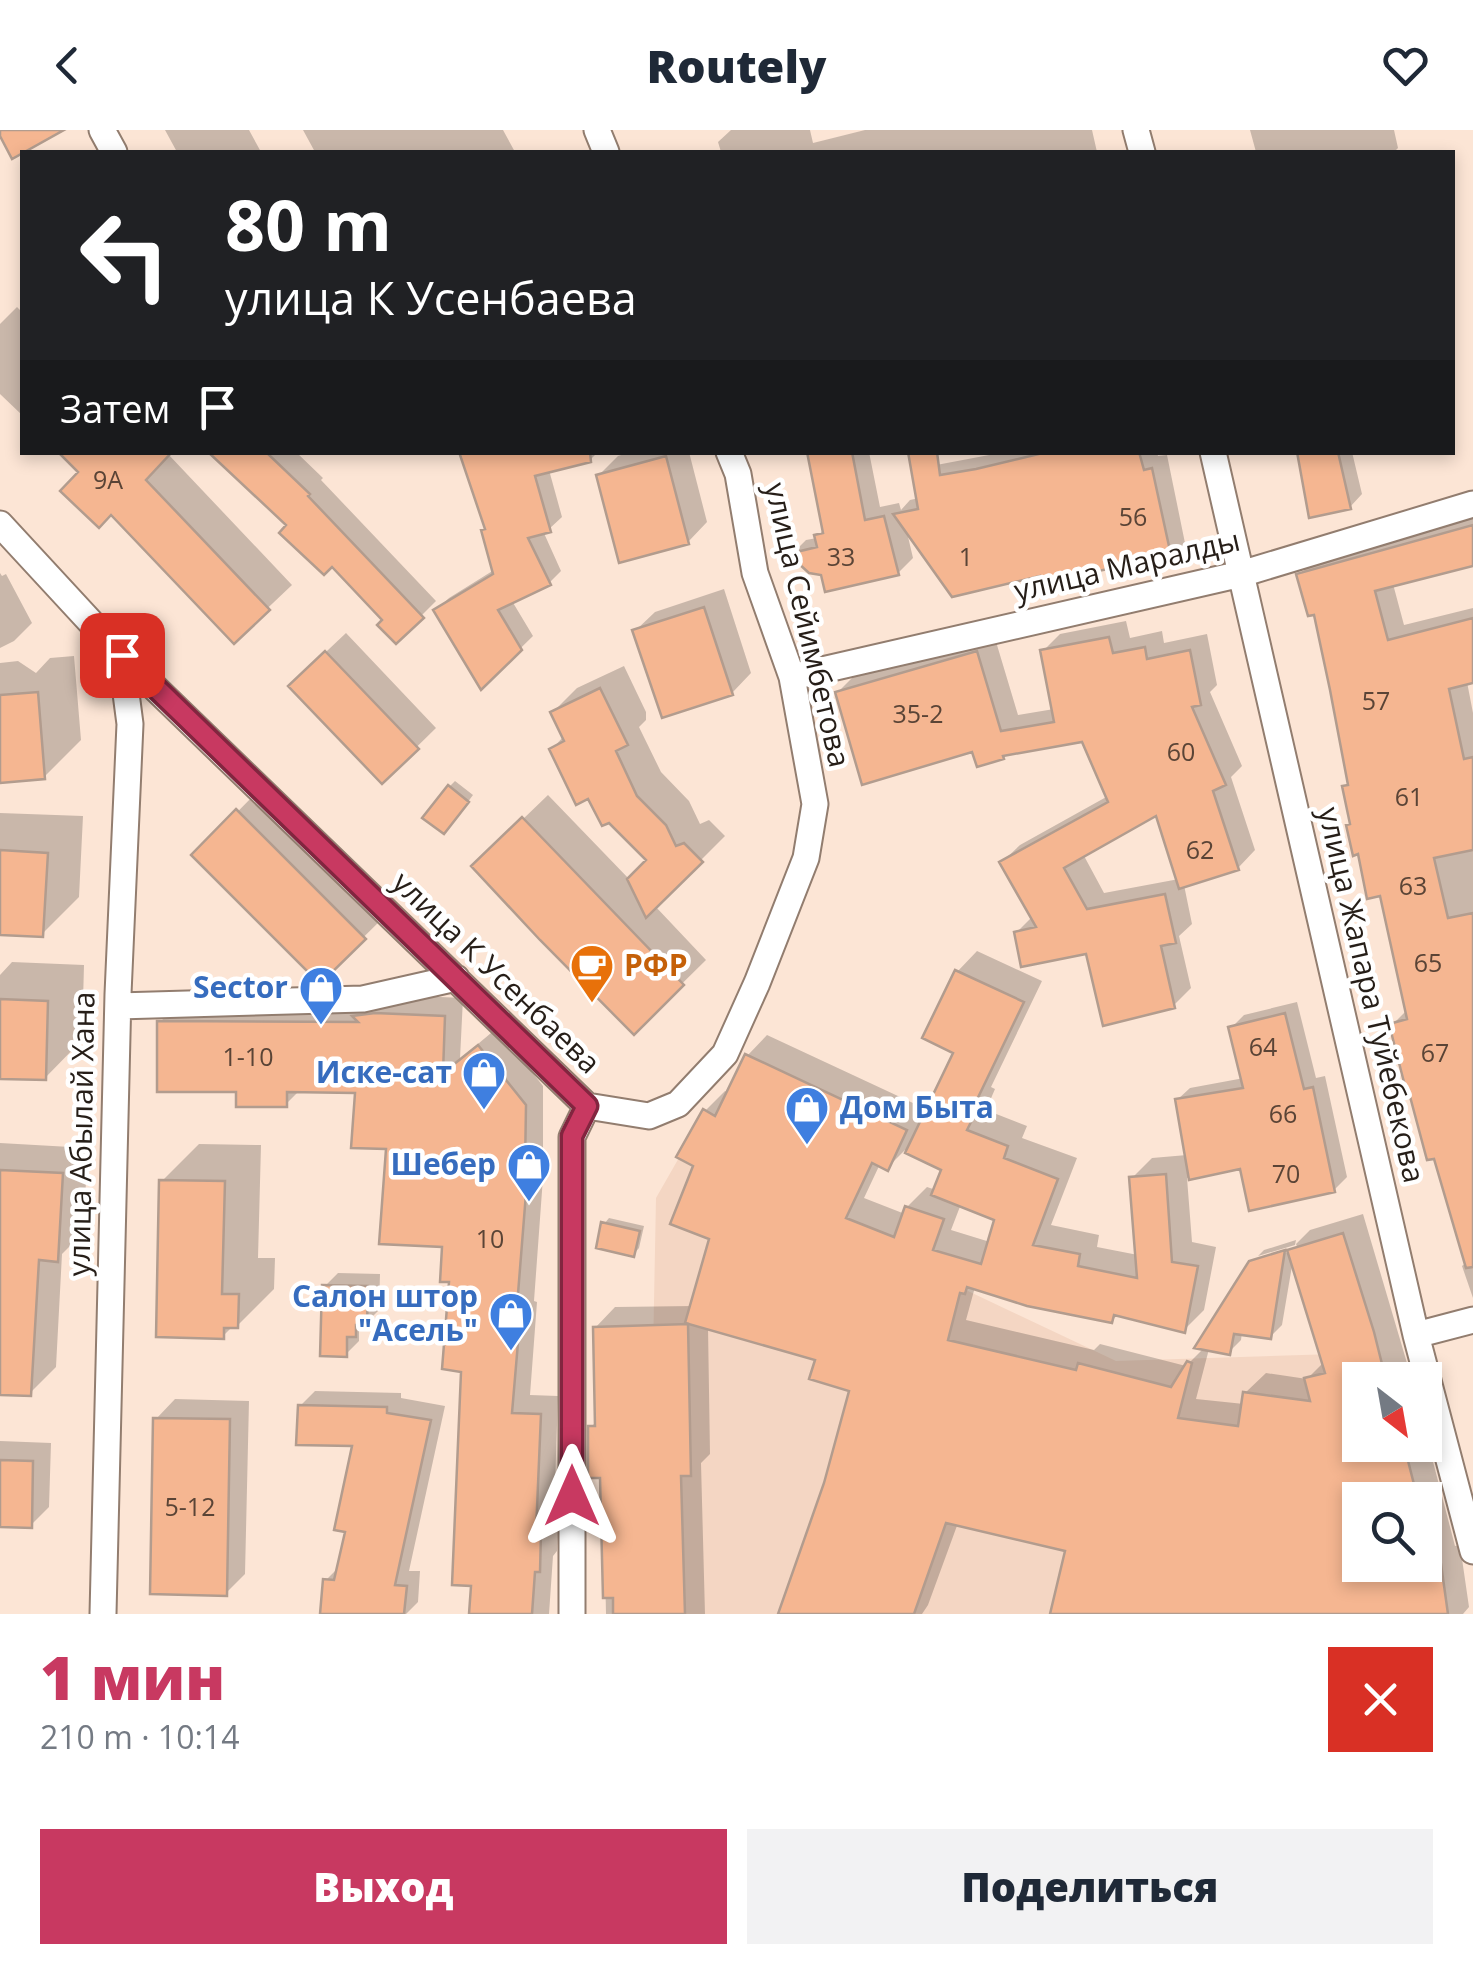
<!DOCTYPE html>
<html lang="ru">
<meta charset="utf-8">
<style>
:root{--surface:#fff;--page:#f2f2f3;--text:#1f2937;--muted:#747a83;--accent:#c83961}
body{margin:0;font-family:"Open Sans",sans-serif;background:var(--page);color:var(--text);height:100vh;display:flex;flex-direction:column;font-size:38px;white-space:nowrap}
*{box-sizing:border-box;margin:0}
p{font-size:32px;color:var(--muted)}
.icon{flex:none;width:55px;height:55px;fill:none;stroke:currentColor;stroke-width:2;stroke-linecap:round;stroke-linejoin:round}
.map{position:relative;height:1484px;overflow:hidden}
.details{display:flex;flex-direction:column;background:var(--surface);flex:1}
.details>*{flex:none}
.guide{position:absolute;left:20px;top:20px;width:1435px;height:305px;border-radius:0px;box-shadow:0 5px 15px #0003;background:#202124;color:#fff;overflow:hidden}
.needle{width:65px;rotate:149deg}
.fabs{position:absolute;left:1342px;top:1232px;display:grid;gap:20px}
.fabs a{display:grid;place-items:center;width:100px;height:100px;border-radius:0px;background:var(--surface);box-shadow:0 5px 15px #0003;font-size:50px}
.pin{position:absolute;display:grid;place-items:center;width:85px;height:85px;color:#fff;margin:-42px;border-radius:20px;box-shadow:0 5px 15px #0006}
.me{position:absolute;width:110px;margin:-55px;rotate:0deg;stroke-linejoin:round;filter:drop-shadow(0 0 8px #0008)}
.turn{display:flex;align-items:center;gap:35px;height:210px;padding:0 40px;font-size:45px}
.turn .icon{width:130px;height:130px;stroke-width:2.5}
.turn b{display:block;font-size:70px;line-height:85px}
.then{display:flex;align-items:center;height:95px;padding:0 40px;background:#0003;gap:20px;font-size:38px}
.round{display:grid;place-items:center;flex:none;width:105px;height:105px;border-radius:0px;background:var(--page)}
.summary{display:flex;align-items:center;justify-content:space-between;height:170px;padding:0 40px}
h1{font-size:60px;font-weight:800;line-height:75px;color:var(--accent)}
.action{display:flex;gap:20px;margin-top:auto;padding:20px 40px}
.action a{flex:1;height:115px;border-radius:0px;background:var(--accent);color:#fff;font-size:40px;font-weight:800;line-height:115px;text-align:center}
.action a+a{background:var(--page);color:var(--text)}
header{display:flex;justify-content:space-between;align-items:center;height:130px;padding:0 40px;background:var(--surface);font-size:45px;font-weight:800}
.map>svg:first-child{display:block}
</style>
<header><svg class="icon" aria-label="back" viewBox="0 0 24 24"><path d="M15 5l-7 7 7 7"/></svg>Routely<svg class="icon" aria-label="heart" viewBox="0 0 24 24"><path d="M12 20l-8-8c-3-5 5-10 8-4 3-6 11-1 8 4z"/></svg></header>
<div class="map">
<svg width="1473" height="1484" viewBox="0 0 1473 1484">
<rect width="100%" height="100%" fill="#fce5d5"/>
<!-- built -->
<path fill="#f4d6c3" d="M 688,1012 L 875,1117 L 1116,1231 L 1367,1223 L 1360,1250 L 1360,1435 L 1425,1435 L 1425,1418 L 1445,1484 L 648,1484 L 656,1068 Z"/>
<!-- shadow -->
<path fill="#0003" fill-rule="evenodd" d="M 165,0 L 249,0 L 261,22 L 177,22 Z
M 303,0 L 503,0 L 515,22 L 315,22 Z
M 731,0 L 810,0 L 813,13 L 865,0 L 1092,0 L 1097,22 L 721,22 L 718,12 Z
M 1250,0 L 1394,0 L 1398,18 L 1394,22 L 1256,22 Z
M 17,177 L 22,182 L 22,285 L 0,264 L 0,194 Z
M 212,322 L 296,322 L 323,348 L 321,350 L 436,471 L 396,511 L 385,490 L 332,434 Z
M 470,322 L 598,322 L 590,330 L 549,340 L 562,387 L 549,399 L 543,401 L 561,441 L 549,453 L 512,471 L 533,506 L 482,556 L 436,480 L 449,468 L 494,440 Z
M 631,322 L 689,322 L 707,392 L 688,412 L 599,345 L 618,326 Z
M 809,322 L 869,322 L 880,377 L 899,373 L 901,380 L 910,370 L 919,368 L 931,336 L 1005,322 L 1157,322 L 1158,326 L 1167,325 L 1185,413 L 1170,428 L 1042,443 L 906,398 L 913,428 L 898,443 L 823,443 L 792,424 L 806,410 L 817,408 L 825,397 Z
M 1298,322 L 1352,322 L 1362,364 L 1350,377 Z
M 168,324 L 292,455 L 234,510 L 82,342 Z
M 1473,385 L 1473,433 L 1393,454 L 1404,495 L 1473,478 L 1473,551 L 1467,552 L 1473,583 L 1473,1168 L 1462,1136 L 1467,1132 L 1436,1025 L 1392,895 L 1408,879 L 1381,764 L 1352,693 L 1345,657 L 1350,652 L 1316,482 L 1299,445 L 1316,429 Z
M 0,443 L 2,446 L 6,444 L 32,493 L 14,511 L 0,518 Z
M 724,459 L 751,543 L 732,563 L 635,501 L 655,482 Z
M 1126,491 L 1130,508 L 1162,501 L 1164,513 L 1207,504 L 1217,555 L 1210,562 L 1242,636 L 1231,647 L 1255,720 L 1238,738 L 1184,755 L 1192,794 L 1179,806 L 1191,858 L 1174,875 L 1088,821 L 1016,803 L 1033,786 L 1002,732 L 1020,715 L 1108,666 L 1084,609 L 1007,623 L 1003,627 L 974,619 L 838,562 L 855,545 L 994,505 L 1018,585 L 1054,579 L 1043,521 L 1060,504 ZM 1157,682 L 1179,749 L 1104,763 L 1083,724 Z
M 346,503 L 436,598 L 382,651 L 310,537 Z
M 74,526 L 81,610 L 44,647 L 0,651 L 0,533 L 18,531 L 36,543 L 50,528 Z
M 624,536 L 646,582 L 646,590 L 639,597 L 661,642 L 689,671 L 700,694 L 709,690 L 725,706 L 655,776 L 706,830 L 634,901 L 474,736 L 548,665 L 630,750 L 649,730 L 590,666 L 552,619 L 564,606 L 553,582 L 577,558 Z
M 455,651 L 473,665 L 450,696 L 449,657 Z
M 257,662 L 383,788 L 320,850 L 195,725 Z
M 0,683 L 83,686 L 79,767 L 42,804 L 0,802 Z
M 977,821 L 1042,851 L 991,957 L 995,959 L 986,980 L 1027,996 L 1022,1008 L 1077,1028 L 1051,1095 L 1099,1105 L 1097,1117 L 1138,1125 L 1132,1048 L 1152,1028 L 1187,1025 L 1177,970 L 1190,958 L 1244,948 L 1231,898 L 1244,885 L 1297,872 L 1316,948 L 1325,946 L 1347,1047 L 1334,1060 L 1242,1036 L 1187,1048 L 1192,1112 L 1216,1117 L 1204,1180 L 1184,1200 L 1118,1184 L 1112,1191 L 975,1157 L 966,1190 L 1094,1220 L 1100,1214 L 1186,1236 L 1204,1218 L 1253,1133 L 1298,1119 L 1296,1114 L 1310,1100 L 1363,1084 L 1412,1250 L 1360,1250 L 1360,1315 L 1425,1315 L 1425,1301 L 1455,1416 L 1460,1415 L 1469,1477 L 1463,1484 L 1053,1484 L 1068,1419 L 958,1393 L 928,1475 L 922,1484 L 780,1484 L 827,1354 L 852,1260 L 818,1228 L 708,1197 L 710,1324 L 701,1333 L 705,1484 L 606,1484 L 603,1346 L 591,1297 L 597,1291 L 595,1198 L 615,1177 L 693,1176 L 712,1108 L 697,1035 L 705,981 L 725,961 L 729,963 L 747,926 L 767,905 L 928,980 L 956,922 L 957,842 ZM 905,1020 L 944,1039 L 936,1060 L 927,1057 L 907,1077 L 905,1084 L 864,1068 L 880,1034 L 887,1038 ZM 961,1074 L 997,1088 L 990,1112 L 951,1100 ZM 1293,1130 L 1324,1232 L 1307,1249 L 1266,1243 L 1245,1263 L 1244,1274 L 1196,1269 L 1209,1219 L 1229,1222 L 1241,1210 L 1242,1202 L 1270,1207 L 1282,1195 ZM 1360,1370 L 1425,1370 L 1425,1435 L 1360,1435 Z
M 12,832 L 84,835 L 82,910 L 45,948 L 0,946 L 0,845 Z
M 396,865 L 463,868 L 460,929 L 497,898 L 543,956 L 543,1020 L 545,1020 L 534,1171 L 537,1172 L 530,1265 L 558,1266 L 554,1384 L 559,1384 L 557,1421 L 553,1426 L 549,1484 L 471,1484 L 473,1453 L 463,1240 L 445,1115 L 357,960 L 300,960 L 286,974 L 239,959 L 160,892 L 179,874 Z
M 0,1013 L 88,1018 L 83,1103 L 62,1124 L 56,1237 L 30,1263 L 0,1262 Z
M 199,1014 L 261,1015 L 258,1128 L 275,1128 L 274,1159 L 237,1196 L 233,1196 L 223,1206 L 162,1051 Z
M 609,1088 L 644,1096 L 639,1118 L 634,1124 L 604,1094 Z
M 1296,1110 L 1295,1115 L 1258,1126 L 1264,1120 Z
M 338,1143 L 380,1144 L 379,1180 L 359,1200 L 359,1211 L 346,1224 L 325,1156 Z
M 315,1261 L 401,1263 L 401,1268 L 445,1276 L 409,1441 L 420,1441 L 418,1472 L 406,1484 L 323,1484 L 325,1451 L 340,1436 L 348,1400 L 356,1314 L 300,1276 Z
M 175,1269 L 249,1271 L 245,1444 L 226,1463 L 156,1289 Z
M 0,1311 L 51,1313 L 49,1377 L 30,1396 L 0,1395 Z"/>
<!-- building -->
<path fill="#f5b691" stroke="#b29c8e" stroke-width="2.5" d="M 0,0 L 64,0 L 12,29 L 0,6 Z
M 58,322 L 172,322 L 146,350 L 270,480 L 234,514 L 111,385 L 99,398 L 60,361 L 78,342 Z
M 208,322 L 266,322 L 310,364 L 308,366 L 424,488 L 396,514 L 377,495 L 382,490 L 332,437 L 324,445 L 279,403 L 286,395 Z
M 459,322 L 590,322 L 591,332 L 535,346 L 551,402 L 528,408 L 551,455 L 498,480 L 522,520 L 481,560 L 433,480 L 493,444 L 481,400 L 485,399 Z
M 807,322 L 852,322 L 865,390 L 884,386 L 899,445 L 825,462 L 821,445 L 809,443 L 788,424 L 817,417 L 814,405 L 823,403 Z
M 908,322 L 937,322 L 940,345 L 976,339 L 1047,322 L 1139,322 L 1144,340 L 1152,338 L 1172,430 L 1122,440 L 1122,436 L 1041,453 L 1040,446 L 952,467 L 893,384 L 918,379 Z
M 1297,322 L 1338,322 L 1351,379 L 1309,388 Z
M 666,326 L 689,414 L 619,433 L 596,345 Z
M 1473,395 L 1473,436 L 1375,461 L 1388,510 L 1473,488 L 1473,553 L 1449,559 L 1464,629 L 1473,627 L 1473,720 L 1434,728 L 1448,788 L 1473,783 L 1473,1137 L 1466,1138 L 1434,1029 L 1427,1030 L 1408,959 L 1406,960 L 1389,894 L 1407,889 L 1380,766 L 1367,769 L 1358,724 L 1353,726 L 1346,695 L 1350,694 L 1342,656 L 1348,655 L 1330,560 L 1314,485 L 1308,486 L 1296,444 Z
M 704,477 L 733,565 L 662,588 L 632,500 Z
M 1109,507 L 1113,523 L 1145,517 L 1147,529 L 1190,520 L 1201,575 L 1192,577 L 1226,655 L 1213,661 L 1239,740 L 1179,759 L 1156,686 L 1064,738 L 1087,779 L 1165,764 L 1176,813 L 1161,816 L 1175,878 L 1103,896 L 1086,824 L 1021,837 L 1014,802 L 1036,797 L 999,732 L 1108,672 L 1082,612 L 1003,626 L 1004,629 L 977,637 L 972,622 L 862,655 L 835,562 L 977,521 L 1001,601 L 1054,592 L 1040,520 Z
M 325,521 L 419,619 L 382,654 L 288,556 Z
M 600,558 L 628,615 L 616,621 L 637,666 L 666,695 L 676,716 L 684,713 L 703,732 L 646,788 L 627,749 L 646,730 L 609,693 L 602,696 L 588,669 L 576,675 L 549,619 L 564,611 L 550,582 Z
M 38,562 L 45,649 L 0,653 L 0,565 Z
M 448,655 L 469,672 L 444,704 L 422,688 Z
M 236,679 L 366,809 L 320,854 L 191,725 Z
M 522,687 L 684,855 L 634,905 L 540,810 L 471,736 Z
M 0,720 L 48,723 L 43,807 L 0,805 Z
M 955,840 L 1024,872 L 973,978 L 977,980 L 967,1000 L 1008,1016 L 1004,1028 L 1058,1049 L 1033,1115 L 1080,1124 L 1078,1136 L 1137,1148 L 1129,1047 L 1166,1044 L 1172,1132 L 1198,1136 L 1185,1203 L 1114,1185 L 1112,1193 L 1027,1176 L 967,1157 L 965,1164 L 960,1163 L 948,1210 L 1076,1240 L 1078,1233 L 1171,1257 L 1187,1231 L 1192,1233 L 1178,1288 L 1238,1296 L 1243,1262 L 1310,1271 L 1304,1248 L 1325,1243 L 1287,1120 L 1343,1103 L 1374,1202 L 1386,1250 L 1360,1250 L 1360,1315 L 1404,1315 L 1418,1370 L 1360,1370 L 1360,1435 L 1441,1434 L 1448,1484 L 1050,1484 L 1065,1421 L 946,1393 L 914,1484 L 778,1484 L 824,1353 L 849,1261 L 809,1249 L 815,1230 L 685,1193 L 709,1109 L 670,1094 L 693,1036 L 676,1027 L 703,979 L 715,986 L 745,924 L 907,1000 L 888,1041 L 872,1033 L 846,1088 L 894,1107 L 905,1076 L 944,1089 L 933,1120 L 981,1134 L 994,1090 L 931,1065 L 941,1040 L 905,1023 L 953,923 L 922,908 Z
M 0,869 L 48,871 L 46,950 L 0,949 Z
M 375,883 L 445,886 L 443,943 L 478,915 L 526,975 L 525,1038 L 528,1038 L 516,1189 L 520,1189 L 512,1283 L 541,1284 L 536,1402 L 541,1402 L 540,1442 L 535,1442 L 532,1484 L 469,1484 L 471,1456 L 452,1455 L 461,1242 L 442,1239 L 449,1152 L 440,1152 L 442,1117 L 379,1114 L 386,1019 L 351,1018 L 355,963 L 287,962 L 287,977 L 236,977 L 236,962 L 157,962 L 157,891 L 358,892 L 352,886 Z
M 1285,883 L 1304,959 L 1313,957 L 1335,1062 L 1249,1081 L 1240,1039 L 1189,1050 L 1175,969 L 1243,958 L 1228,897 Z
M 0,1040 L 63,1043 L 58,1132 L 39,1130 L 31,1266 L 0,1265 Z
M 159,1050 L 225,1051 L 222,1164 L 239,1164 L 238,1198 L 224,1198 L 224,1209 L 156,1207 Z
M 601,1092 L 640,1101 L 634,1127 L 596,1118 Z
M 1285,1120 L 1271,1209 L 1234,1204 L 1230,1225 L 1194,1218 L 1249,1131 Z
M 322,1155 L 368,1156 L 367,1195 L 356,1195 L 356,1207 L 347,1207 L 347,1227 L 320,1226 Z
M 688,1194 L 691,1346 L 681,1346 L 685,1484 L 613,1484 L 613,1468 L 603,1468 L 600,1348 L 588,1348 L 588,1296 L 595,1296 L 593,1197 Z
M 298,1275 L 387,1277 L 387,1283 L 431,1290 L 395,1455 L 407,1456 L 404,1484 L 320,1484 L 323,1449 L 334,1450 L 345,1402 L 334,1400 L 352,1316 L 296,1315 Z
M 153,1288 L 230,1289 L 227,1466 L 150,1464 Z
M 0,1330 L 33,1331 L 32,1398 L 0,1397 Z"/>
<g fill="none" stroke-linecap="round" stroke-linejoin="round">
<defs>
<path id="minor" d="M 102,0 L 114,22
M 597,0 L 606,22
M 1136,0 L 1142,22
M 1213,322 L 1416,1205 L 1473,1421
M 0,394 L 121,525 L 587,976
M 792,547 L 1241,444 L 1473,374
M 118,876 L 363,869 L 456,848
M 587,976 L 649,986 L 678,974 L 725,924 L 757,853 L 806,728 L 815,674 L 792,547 L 755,443 L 738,344 L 729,322
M 1416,1205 L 1473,1190
M 103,1484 L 118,864 L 130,594 L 121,525
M 572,1484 L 572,1007 L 587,976"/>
</defs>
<!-- minor casing -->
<use href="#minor" stroke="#927d6f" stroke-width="29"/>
<!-- minor -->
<use href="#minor" stroke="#fff" stroke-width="25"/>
</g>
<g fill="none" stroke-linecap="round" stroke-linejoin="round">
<defs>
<path id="route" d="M 122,525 L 587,976 L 572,1006 L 572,1366"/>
</defs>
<!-- route casing -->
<use href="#route" stroke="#82253f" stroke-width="25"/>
<!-- route -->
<use href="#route" stroke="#c83961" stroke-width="18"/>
</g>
<!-- icons -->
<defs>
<symbol id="cafe-pin" viewBox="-11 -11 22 30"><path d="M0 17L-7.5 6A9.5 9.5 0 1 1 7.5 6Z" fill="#e8710a" stroke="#fff"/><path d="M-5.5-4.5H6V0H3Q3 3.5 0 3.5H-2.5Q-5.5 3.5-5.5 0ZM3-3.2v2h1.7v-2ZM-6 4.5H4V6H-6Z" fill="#fff"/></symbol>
<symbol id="shop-pin" viewBox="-11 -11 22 30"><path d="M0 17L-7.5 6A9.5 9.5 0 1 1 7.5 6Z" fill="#3f7fe0" stroke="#fff"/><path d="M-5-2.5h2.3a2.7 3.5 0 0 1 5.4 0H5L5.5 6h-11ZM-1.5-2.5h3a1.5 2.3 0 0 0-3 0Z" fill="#fff"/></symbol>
</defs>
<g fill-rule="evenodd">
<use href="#cafe-pin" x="567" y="811" width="50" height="68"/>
<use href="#shop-pin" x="296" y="833" width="50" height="68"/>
<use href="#shop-pin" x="459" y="918" width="50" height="68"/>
<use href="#shop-pin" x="782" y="953" width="50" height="68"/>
<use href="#shop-pin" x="504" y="1010" width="50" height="68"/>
<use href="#shop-pin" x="486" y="1159" width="50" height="68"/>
</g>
<g text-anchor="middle" stroke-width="9" stroke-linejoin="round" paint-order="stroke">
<!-- number labels -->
<g font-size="25" fill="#5a4436">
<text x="108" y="359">9А</text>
<text x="1133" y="396">56</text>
<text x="841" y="436">33</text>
<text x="966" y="436">1</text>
<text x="1376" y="580">57</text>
<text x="918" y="593">35-2</text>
<text x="1181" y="631">60</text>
<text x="1409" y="676">61</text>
<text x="1200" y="729">62</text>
<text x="1413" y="765">63</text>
<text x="1428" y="842">65</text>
<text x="1263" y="926">64</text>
<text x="1435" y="932">67</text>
<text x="248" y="936">1-10</text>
<text x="1283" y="993">66</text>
<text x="1286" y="1053">70</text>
<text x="490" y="1118">10</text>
<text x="190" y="1386">5-12</text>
</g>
<!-- street labels -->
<g font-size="30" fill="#261e18" stroke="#fff">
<text transform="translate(1127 436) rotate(-13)" y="10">улица Маралды</text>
<text transform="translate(807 495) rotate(77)" y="10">улица Сейимбетова</text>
<text transform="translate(496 843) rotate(44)" y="10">улица К Усенбаева</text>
<text transform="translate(1371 865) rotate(77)" y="10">улица Жапара Туйебекова</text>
<text transform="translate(82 1004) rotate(-89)" y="10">улица Абылай Хана</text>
</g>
<!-- food labels -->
<g font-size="30" font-weight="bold" fill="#c56008" stroke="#fff" text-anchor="start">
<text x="624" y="846">РФР</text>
</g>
<!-- shop labels -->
<g font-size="30" font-weight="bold" fill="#366cbe" stroke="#fff" text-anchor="end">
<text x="288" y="868">Sector</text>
<text x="452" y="953">Иске-сат</text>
<text x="840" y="988" text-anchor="start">Дом Быта</text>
<text x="496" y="1045">Шебер</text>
<text x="478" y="1177">Салон штор<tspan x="478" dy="34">"Асель"</tspan></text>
</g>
</g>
</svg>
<div class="fabs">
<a><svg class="needle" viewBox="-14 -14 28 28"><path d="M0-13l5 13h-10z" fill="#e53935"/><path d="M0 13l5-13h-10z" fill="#747a83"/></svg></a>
<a><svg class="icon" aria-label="search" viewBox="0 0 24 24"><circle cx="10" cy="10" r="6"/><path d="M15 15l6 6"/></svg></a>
</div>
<div class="pin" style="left:122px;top:525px;background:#d93025"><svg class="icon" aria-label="arrive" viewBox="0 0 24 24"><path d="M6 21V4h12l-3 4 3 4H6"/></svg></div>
<svg class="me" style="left:572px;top:1366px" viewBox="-20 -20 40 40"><path d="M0-17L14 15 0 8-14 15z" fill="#c83961" stroke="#fff" stroke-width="4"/></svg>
<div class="guide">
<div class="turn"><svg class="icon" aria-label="left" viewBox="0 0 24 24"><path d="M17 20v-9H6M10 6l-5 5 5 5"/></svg><div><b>80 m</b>улица К Усенбаева</div></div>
<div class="then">Затем<svg class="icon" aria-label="arrive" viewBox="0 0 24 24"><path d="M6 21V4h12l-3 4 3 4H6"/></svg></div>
</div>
</div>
<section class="details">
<div class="summary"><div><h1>1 мин</h1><p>210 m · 10:14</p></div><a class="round" style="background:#d93025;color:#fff"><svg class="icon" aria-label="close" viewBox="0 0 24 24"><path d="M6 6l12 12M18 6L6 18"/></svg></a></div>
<div class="action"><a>Выход</a><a>Поделиться</a></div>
</section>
